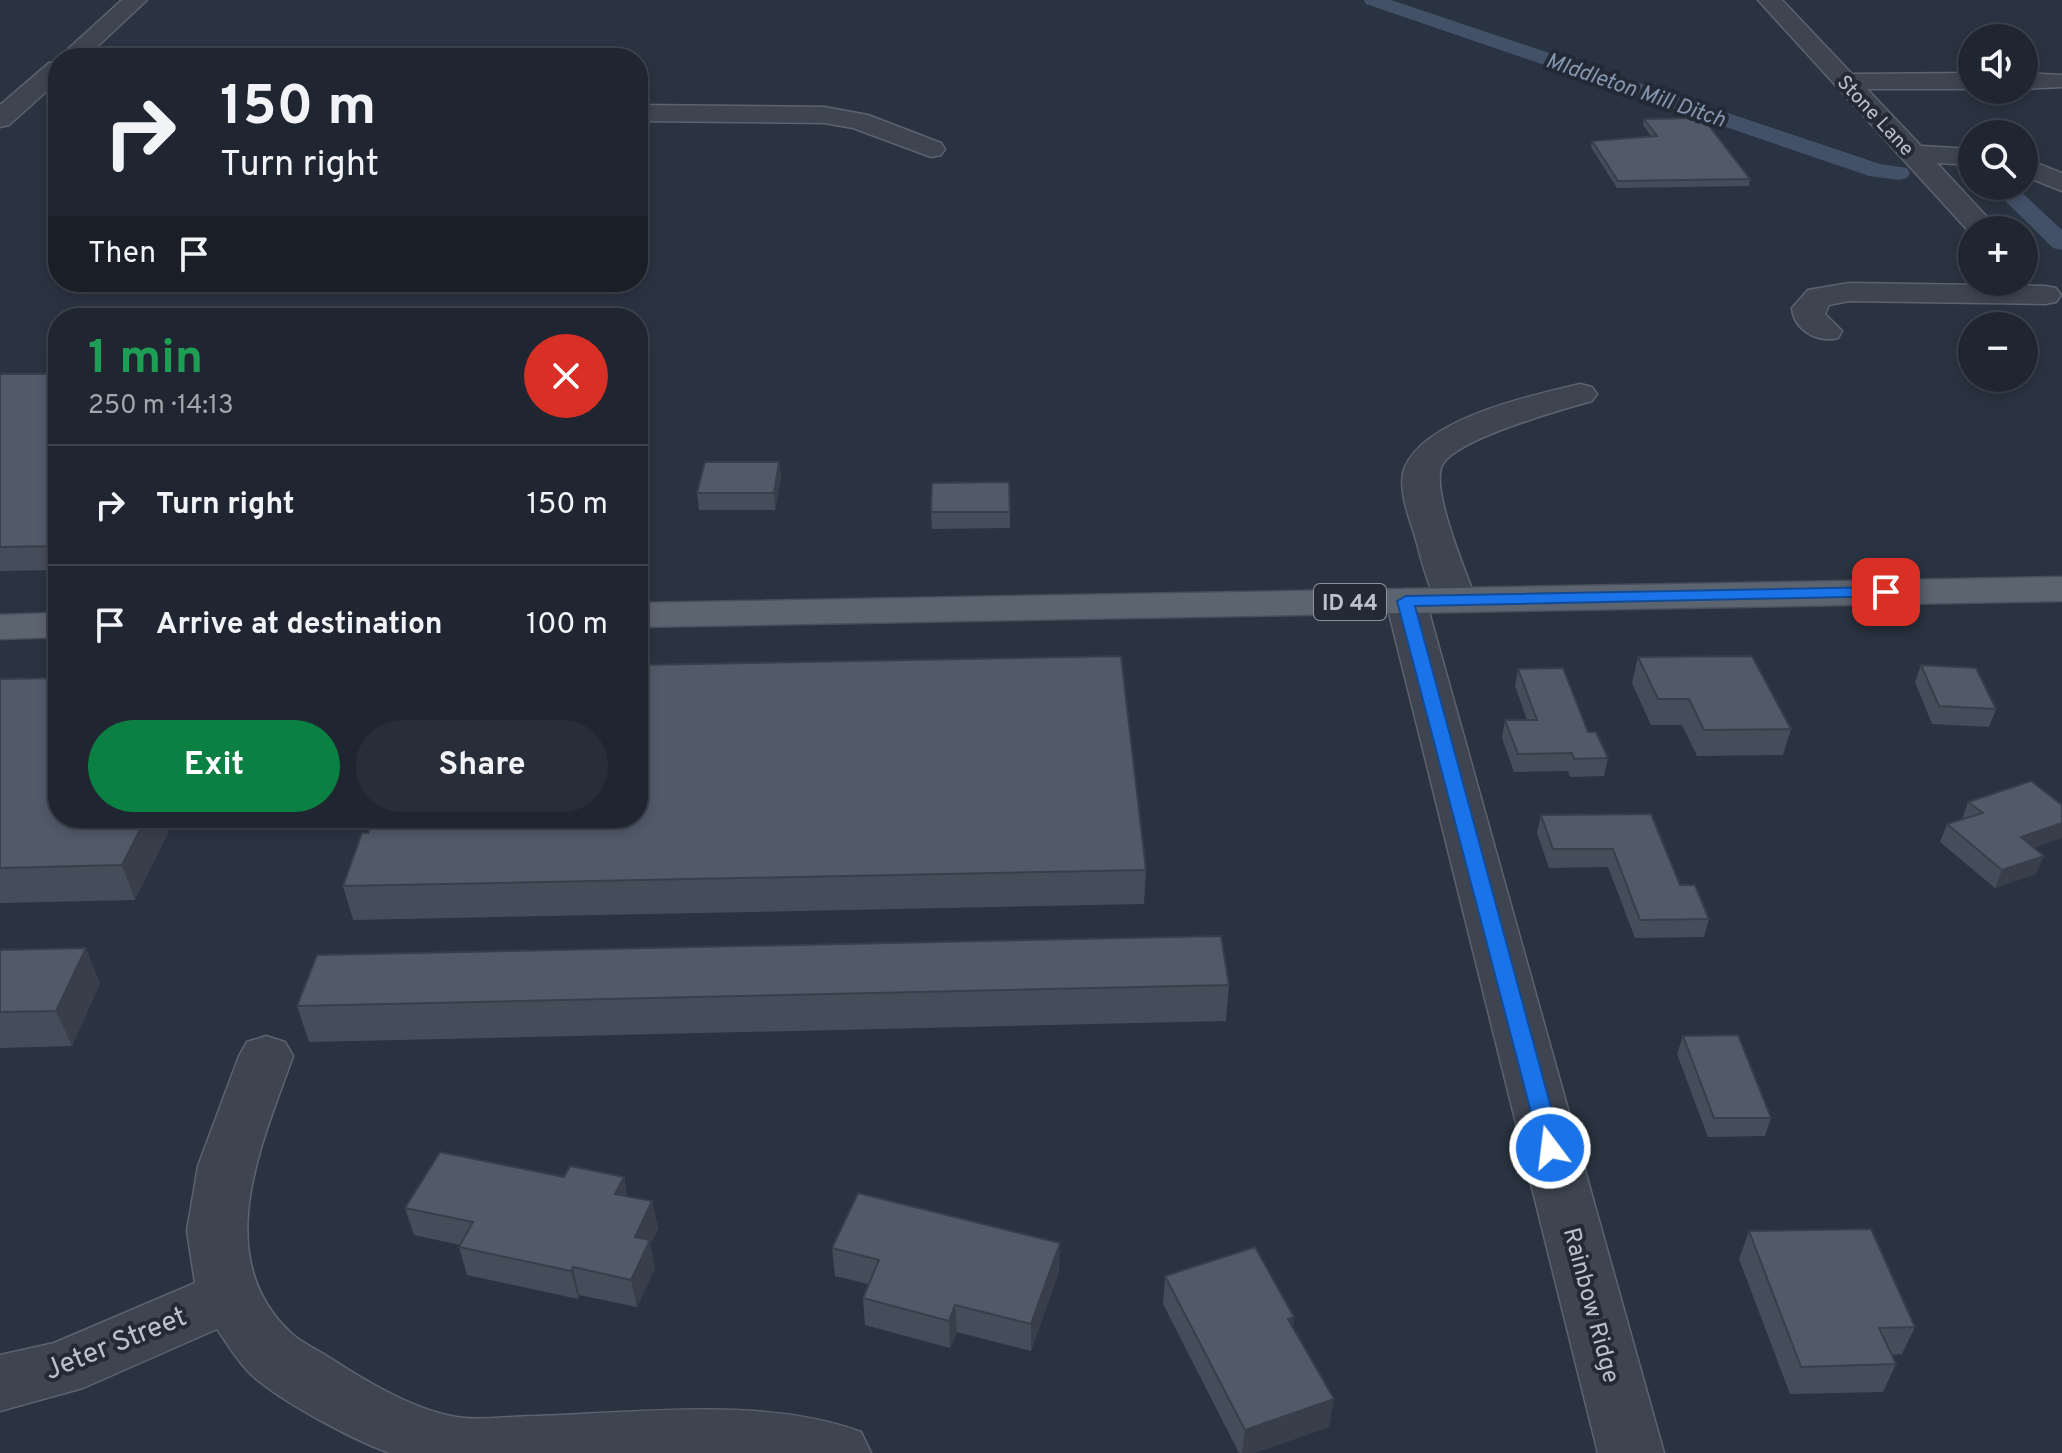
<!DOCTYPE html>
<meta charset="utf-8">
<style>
:root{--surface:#202631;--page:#282e39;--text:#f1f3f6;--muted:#a2a5ab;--line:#3d434d;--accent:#0b8043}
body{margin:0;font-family:Overpass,sans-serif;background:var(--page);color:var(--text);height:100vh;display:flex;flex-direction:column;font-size:30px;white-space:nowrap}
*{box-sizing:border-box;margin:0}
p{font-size:26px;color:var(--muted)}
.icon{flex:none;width:44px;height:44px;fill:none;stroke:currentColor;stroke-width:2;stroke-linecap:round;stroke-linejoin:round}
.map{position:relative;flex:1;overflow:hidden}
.panel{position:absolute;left:48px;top:308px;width:600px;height:520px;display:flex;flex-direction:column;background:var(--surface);border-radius:32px;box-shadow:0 4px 12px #0003,0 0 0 2px var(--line)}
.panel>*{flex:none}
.banner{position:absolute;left:48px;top:48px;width:600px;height:244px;border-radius:32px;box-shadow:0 4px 12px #0003,0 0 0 2px var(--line);background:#202631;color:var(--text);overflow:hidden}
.buttons{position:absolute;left:1958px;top:24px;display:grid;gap:16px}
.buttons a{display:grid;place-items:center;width:80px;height:80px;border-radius:50%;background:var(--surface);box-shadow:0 4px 12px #0003,0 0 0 2px var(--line);font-size:40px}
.pin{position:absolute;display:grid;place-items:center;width:68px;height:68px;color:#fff;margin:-34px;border-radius:16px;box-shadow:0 4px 12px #0006}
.me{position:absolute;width:88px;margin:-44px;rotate:345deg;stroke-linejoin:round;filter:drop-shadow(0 0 6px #0008)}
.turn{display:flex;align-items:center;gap:28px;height:168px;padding:0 40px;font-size:36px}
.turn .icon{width:104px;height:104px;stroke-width:2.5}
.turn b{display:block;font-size:56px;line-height:68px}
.then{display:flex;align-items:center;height:76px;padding:0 40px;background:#0003;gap:16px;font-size:30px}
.round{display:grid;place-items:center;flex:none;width:84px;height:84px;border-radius:42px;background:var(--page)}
.head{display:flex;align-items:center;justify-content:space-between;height:136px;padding:0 40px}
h1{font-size:48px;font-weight:700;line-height:60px;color:#1e9e55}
.action{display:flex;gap:16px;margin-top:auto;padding:16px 40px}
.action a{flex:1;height:92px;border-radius:48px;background:var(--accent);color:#fff;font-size:32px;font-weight:700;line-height:92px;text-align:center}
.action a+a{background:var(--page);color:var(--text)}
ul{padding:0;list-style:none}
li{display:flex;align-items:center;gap:24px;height:120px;padding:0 40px;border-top:2px solid var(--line)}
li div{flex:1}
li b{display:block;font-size:30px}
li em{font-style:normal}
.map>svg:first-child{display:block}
</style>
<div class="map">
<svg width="2062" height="1453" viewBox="0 0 2062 1453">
<rect width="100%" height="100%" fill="#2a3341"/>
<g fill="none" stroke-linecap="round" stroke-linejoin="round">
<!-- canal -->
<path fill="#425068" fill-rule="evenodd" d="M 1364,0 L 1391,0 L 1880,164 L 1907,168 L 1910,173 L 1907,178 L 1899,180 L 1869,176 L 1366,4 Z
M 1990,186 L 2015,186 L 2062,230 L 2062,250 L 2053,248 Z"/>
<defs>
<path id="minor" d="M 122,0 L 147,0 L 85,58 L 58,58 Z
M 1758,0 L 1782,0 L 1852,74 L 1972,73 L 1972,89 L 1867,89 L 1921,146 L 1972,149 L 1972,165 L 1937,163 L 1999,230 L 1972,230 L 1972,235 Z
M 58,61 L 58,81 L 9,125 L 0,127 L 0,105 L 49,63 Z
M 2024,73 L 2062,75 L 2062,87 L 2024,89 Z
M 638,105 L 824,107 L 868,115 L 941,143 L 945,149 L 941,155 L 931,157 L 853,128 L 824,123 L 638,121 Z
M 2024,158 L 2062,173 L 2062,191 L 2024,176 Z
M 1849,283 L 2045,286 L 2056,288 L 2061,295 L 2056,302 L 2045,304 L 1849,301 L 1829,305 L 1825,314 L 1842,331 L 1838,338 C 1817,343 1794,330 1792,308 L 1808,290 Z
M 1580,384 L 1592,387 L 1597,394 L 1592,401 C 1564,409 1449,440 1441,468 C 1433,495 1466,572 1476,600 L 1470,609 L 1456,612 L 1442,609 C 1427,588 1421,557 1414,533 C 1408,515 1397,485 1405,467 C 1426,418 1533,395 1580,384 Z
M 1406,589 L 1420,592 L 1426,601 L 1664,1453 L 1598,1453 L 1386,601 L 1392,592 Z
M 266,1036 L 285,1042 L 293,1056 C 262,1144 209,1257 291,1333 C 301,1342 315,1349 327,1356 C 365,1381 418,1413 464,1418 C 487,1420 513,1416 537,1416 C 639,1413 764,1396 861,1432 L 871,1453 L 390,1453 C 355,1441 269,1396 246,1369 C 235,1357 226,1342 217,1329 L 83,1388 L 0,1411 L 0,1355 L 54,1343 L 195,1283 L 187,1231 L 198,1166 L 239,1056 L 247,1042 Z"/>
<path id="major" d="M 2062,577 L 2062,601 L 638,627 L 638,603 Z
M 58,613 L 58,637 L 0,639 L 0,615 Z"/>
</defs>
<!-- minor casing -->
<use href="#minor" stroke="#5c636e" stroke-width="3"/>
<!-- major casing -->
<use href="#major" stroke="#484e5a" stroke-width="3"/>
<!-- minor -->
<use href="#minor" fill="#3e4551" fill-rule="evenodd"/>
<!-- major -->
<use href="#major" fill="#5c6470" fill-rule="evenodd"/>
</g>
<!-- wall -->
<path fill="#464d5a" d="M 1644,119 L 1750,179 L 1749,186 L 1617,188 L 1591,147 L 1592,141 L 1651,136 L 1643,125 Z
M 0,374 L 58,374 L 58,570 L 0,571 Z
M 779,462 L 781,478 L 775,510 L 699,510 L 697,493 Z
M 931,512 L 1010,512 L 1010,528 L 932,529 Z
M 1638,657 L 1791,729 L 1783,755 L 1697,756 L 1682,725 L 1651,725 L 1632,683 Z
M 1921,665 L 1996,709 L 1989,727 L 1932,724 L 1915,682 Z
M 1518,669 L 1588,732 L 1608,758 L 1604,776 L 1570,777 L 1568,771 L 1514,772 L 1502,738 L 1505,720 L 1527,720 L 1515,686 Z
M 0,679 L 175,818 L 135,900 L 0,903 Z
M 1968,802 L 2034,848 L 2036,874 L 1995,888 L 1940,842 L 1947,824 L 1962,820 Z
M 1651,814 L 1680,885 L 1709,919 L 1704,937 L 1635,938 L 1608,867 L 1549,868 L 1537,833 L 1541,815 Z
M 1146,870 L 1144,904 L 353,920 L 343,886 Z
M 0,950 L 100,983 L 72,1046 L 0,1048 Z
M 1229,985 L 1226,1021 L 309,1042 L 297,1006 Z
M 1683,1036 L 1771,1118 L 1765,1136 L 1708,1137 L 1677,1054 Z
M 564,1177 L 624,1177 L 627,1196 L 652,1201 L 658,1229 L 650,1244 L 655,1268 L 637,1307 L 579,1295 L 578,1299 L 467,1275 L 459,1247 L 460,1245 L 414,1235 L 405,1208 Z
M 1749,1231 L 1915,1327 L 1902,1354 L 1891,1355 L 1896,1364 L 1883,1392 L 1790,1394 L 1739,1259 Z
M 832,1248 L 1059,1271 L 1031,1351 L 957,1332 L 950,1348 L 865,1325 L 863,1298 L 868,1284 L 835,1276 Z
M 1165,1276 L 1293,1328 L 1329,1427 L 1254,1453 L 1239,1453 L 1163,1304 Z"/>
<!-- shaded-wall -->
<path fill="#393f4a" d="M 779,462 L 781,478 L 775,510 L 774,493 Z
M 146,818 L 175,818 L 135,900 L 122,865 Z
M 2062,823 L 2062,838 L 2013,855 L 2021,837 Z
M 2044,856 L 2036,874 L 1995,888 L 2002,870 Z
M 86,948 L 100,983 L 72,1046 L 56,1011 Z
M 624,1177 L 629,1204 L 615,1194 Z
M 652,1201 L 658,1229 L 650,1244 L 655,1268 L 637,1307 L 631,1280 L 635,1237 Z
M 1060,1243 L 1059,1271 L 1031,1351 L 1031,1324 Z
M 573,1267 L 579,1295 L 578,1299 L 571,1271 Z
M 955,1305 L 957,1332 L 950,1348 L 949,1321 Z
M 1294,1317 L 1291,1345 L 1288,1319 Z
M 1334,1399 L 1329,1427 L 1254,1453 L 1242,1453 L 1245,1430 Z"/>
<!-- building -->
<path fill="#515a69" stroke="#393f4a" stroke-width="2" d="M 1703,118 L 1750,179 L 1618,181 L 1592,141 L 1657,136 L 1644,119 Z
M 0,374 L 58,374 L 58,546 L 0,547 Z
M 705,462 L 779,462 L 774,493 L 697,493 Z
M 1009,482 L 1010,512 L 931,512 L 932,483 Z
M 1121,656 L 1146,870 L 343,886 L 362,833 L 368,833 L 374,818 L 638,818 L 638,665 Z
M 1752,656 L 1791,729 L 1704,730 L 1689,699 L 1658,699 L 1638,657 Z
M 1921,665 L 1976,668 L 1996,709 L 1939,706 Z
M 1563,668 L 1588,732 L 1596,732 L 1608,758 L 1574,759 L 1572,753 L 1518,754 L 1505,720 L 1537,720 L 1518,669 Z
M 58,678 L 58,818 L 146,818 L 122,865 L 0,868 L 0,679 Z
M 2031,781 L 2062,805 L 2062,823 L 2021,837 L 2044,856 L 2002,870 L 1947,824 L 1983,813 L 1968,802 Z
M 1651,814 L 1680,885 L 1695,885 L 1709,919 L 1640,920 L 1613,849 L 1553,849 L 1541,815 Z
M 1221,936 L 1229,985 L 297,1006 L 317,955 Z
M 86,948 L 56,1011 L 0,1012 L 0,950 Z
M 1738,1035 L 1771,1118 L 1714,1118 L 1683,1036 Z
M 440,1152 L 564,1177 L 570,1166 L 624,1177 L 615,1194 L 652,1201 L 635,1237 L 650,1240 L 631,1280 L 573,1267 L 571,1271 L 459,1247 L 473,1222 L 405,1208 Z
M 858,1193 L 1060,1243 L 1031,1324 L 955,1305 L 949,1321 L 863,1298 L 879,1260 L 832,1248 Z
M 1871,1229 L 1915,1327 L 1879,1328 L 1896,1364 L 1801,1367 L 1749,1231 Z
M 1255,1247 L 1294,1317 L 1288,1319 L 1334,1399 L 1245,1430 L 1165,1276 Z"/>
<!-- route -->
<path fill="#1a73e8" stroke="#114b97" stroke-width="2" d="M 1886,587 L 1894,592 L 1892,596 L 1415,606 L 1562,1148 L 1558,1154 L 1550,1157 L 1542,1154 L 1397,601 L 1406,596 Z"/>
<g text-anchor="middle" stroke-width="8" stroke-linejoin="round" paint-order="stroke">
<!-- far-street labels -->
<g font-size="20" fill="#bbc0cb" stroke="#232a36">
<text transform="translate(1876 115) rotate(47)" y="7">Stone Lane</text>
</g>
<!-- far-water labels -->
<g font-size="22" font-style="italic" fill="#8696af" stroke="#232a36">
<text transform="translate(1636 89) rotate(19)" y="8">MIddleton Mill Ditch</text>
</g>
<!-- shield labels -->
<rect fill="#232a36" stroke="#8d939e" stroke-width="2" x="1314" y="584" width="72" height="36" rx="6"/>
<g font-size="22" font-weight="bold" fill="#bbc0cb">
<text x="1350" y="610">ID 44</text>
</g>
<!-- street labels -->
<g font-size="24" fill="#bbc0cb" stroke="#232a36">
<text transform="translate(1592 1305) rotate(75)" y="8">Rainbow Ridge</text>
</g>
<!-- near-street labels -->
<g font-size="28" fill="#bbc0cb" stroke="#232a36">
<text transform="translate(115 1342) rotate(-22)" y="10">Jeter Street</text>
</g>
</g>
</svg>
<div class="buttons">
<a><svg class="icon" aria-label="sound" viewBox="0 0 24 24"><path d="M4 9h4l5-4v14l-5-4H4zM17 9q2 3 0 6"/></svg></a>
<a><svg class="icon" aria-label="search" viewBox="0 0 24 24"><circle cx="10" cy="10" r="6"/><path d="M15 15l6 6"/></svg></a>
<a>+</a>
<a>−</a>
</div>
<div class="pin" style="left:1886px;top:592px;background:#d93025"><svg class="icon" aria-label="arrive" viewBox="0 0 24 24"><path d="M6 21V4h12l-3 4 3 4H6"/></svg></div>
<svg class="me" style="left:1550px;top:1148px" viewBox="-20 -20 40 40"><circle r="17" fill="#1a73e8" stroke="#fff" stroke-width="3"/><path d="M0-11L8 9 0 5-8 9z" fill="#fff"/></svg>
<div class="banner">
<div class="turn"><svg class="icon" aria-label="right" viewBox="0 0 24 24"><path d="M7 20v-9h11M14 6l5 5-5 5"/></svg><div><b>150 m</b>Turn right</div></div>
<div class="then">Then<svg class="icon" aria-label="arrive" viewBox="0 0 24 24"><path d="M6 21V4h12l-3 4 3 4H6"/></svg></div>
</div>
<section class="panel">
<div class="head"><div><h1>1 min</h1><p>250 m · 14:13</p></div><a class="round" style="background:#d93025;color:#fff"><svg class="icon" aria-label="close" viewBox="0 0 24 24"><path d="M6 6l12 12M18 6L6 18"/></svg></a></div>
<ul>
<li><svg class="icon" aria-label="right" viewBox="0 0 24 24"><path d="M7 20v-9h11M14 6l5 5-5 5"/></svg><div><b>Turn right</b></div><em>150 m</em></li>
<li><svg class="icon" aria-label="arrive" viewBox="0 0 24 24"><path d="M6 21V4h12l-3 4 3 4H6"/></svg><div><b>Arrive at destination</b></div><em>100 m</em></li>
</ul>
<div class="action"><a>Exit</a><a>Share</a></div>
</section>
</div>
